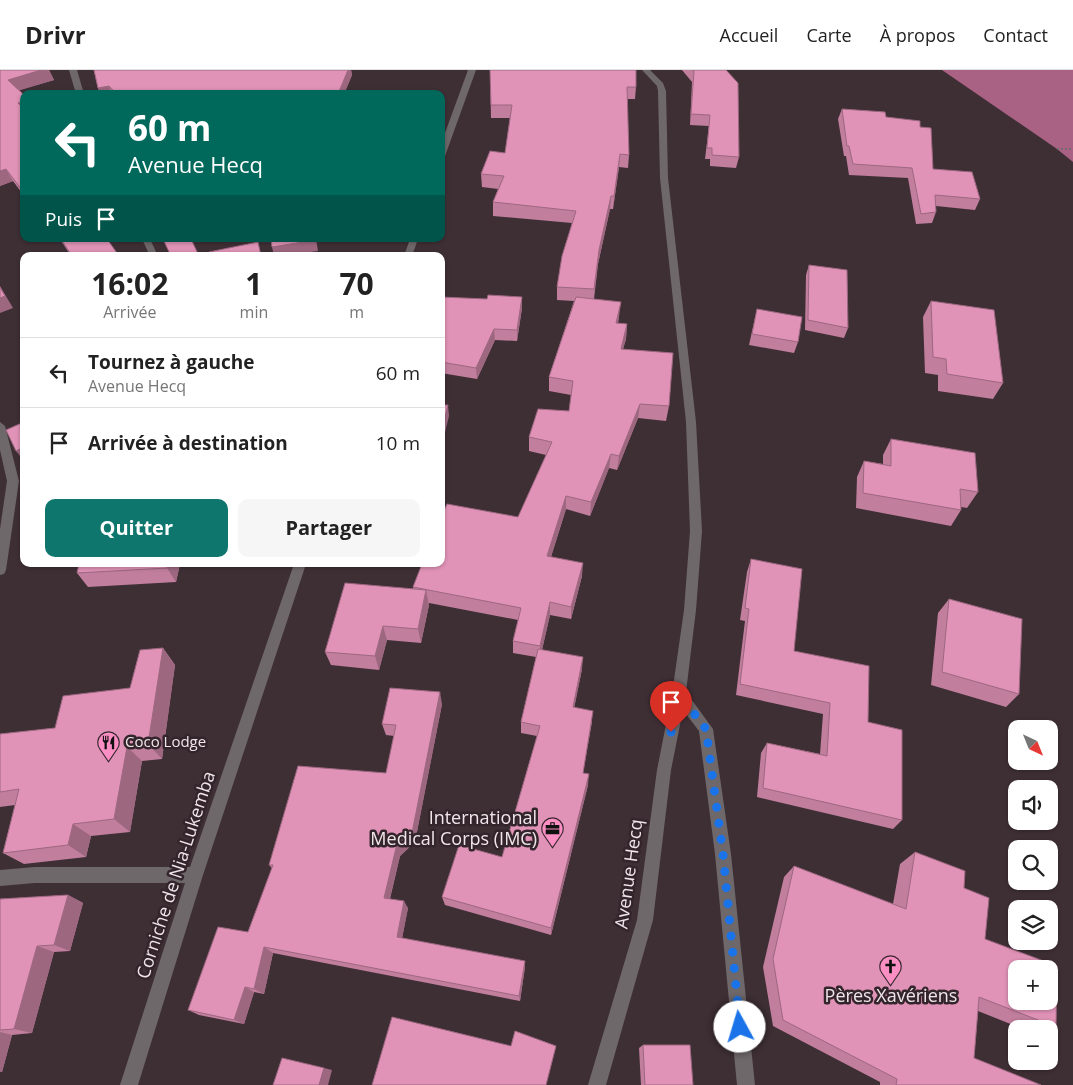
<!DOCTYPE html>
<html lang="fr">
<meta charset="utf-8">
<style>
:root{--surface:#fff;--page:#f6f6f6;--text:#222;--muted:#767676;--line:#e0e0e0;--accent:#0f766e}
body{margin:0;font-family:"Open Sans",sans-serif;background:var(--page);color:var(--text);height:100vh;display:flex;flex-direction:column;font-size:19px;white-space:nowrap}
*{box-sizing:border-box;margin:0}
p{font-size:16px;color:var(--muted)}
.icon{flex:none;width:28px;height:28px;fill:none;stroke:currentColor;stroke-width:2;stroke-linecap:round;stroke-linejoin:round}
.map{position:relative;flex:1;overflow:hidden}
.panel{position:absolute;left:20px;top:182px;width:425px;height:315px;display:flex;flex-direction:column;background:var(--surface);border-radius:10px;box-shadow:0 1px 4px #0004}
.panel>*{flex:none}
.banner{position:absolute;left:20px;top:20px;width:425px;height:152px;border-radius:10px;box-shadow:0 1px 4px #0004;background:#00695c;color:#fff;overflow:hidden}
.needle{width:32px;rotate:137deg}
.buttons{position:absolute;left:1008px;top:650px;display:grid;gap:10px}
.buttons a{display:grid;place-items:center;width:50px;height:50px;border-radius:10px;background:var(--surface);box-shadow:0 1px 4px #0004;font-size:25px}
.pin{position:absolute;display:grid;place-items:center;width:42px;height:42px;color:#fff;margin:-51px -21px;border-radius:50% 50% 50% 0;rotate:-45deg;box-shadow:0 0 5px #0007}
.pin .icon{rotate:45deg}
.me{position:absolute;width:55px;margin:-28px;rotate:354deg;stroke-linejoin:round;filter:drop-shadow(0 0 4px #0008)}
.turn{display:flex;align-items:center;gap:18px;height:105px;padding:0 25px;font-size:22px}
.turn .icon{width:65px;height:65px;stroke-width:2.5}
.turn b{display:block;font-size:35px;line-height:42px}
.then{display:flex;align-items:center;height:48px;padding:0 25px;background:#0003;gap:10px;font-size:19px}
.eta{display:flex;justify-content:space-evenly;align-items:center;height:85px;text-align:center}
.eta b{font-size:30px;font-weight:700;line-height:35px}
.button{display:flex;gap:10px;margin-top:auto;padding:10px 25px}
.button a{flex:1;height:58px;border-radius:10px;background:var(--accent);color:#fff;font-size:20px;font-weight:700;line-height:58px;text-align:center}
.button a+a{background:var(--page);color:var(--text)}
ul{padding:0;list-style:none}
li{display:flex;align-items:center;gap:15px;height:70px;padding:0 25px;border-top:1px solid var(--line)}
li div{flex:1}
li b{display:block;font-size:19px}
li em{font-style:normal}
header{display:flex;align-items:center;gap:30px;box-sizing:border-box;height:70px;padding:0 25px;background:var(--surface);border-bottom:1px solid var(--line)}
header strong{font-size:24px}
nav{display:flex;gap:28px;margin-inline-start:auto;font-size:18px}
.map>svg:first-child{display:block}
</style>
<header>
<strong>Drivr</strong>
<nav><a>Accueil</a><a>Carte</a><a>À propos</a><a>Contact</a></nav>
</header>
<div class="map">
<svg width="1073" height="1015" viewBox="0 0 1073 1015">
<rect width="100%" height="100%" fill="#3e2f35"/>
<!-- water -->
<path fill="#a96184" d="M 942,0 L 1073,0 L 1073,92 L 1057,79 Z"/>
<g fill="none" stroke-linecap="round" stroke-linejoin="round">
<!-- path -->
<path stroke="#776a6f" stroke-width="2" stroke-dasharray="2 2" stroke-linecap="butt" d="M 1057,79 L 1071,79"/>
<!-- minor -->
<path fill="#6f686b" fill-rule="evenodd" d="M 69,0 L 77,0 L 84,24 L 76,24 Z
M 468,0 L 476,0 L 445,86 L 441,88 L 441,74 Z
M 642,0 L 650,0 L 663,13 L 666,21 L 668,108 L 696,352 L 702,461 L 696,540 L 686,622 L 713,659 L 731,784 L 755,1015 L 737,1015 L 715,784 L 699,661 L 683,640 L 671,700 L 653,850 L 606,1015 L 588,1015 L 637,850 L 657,700 L 672,624 L 684,540 L 690,461 L 686,352 L 660,108 L 658,21 L 657,16 Z
M 142,169 L 150,169 L 158,186 L 150,186 Z
M 410,169 L 418,169 L 412,186 L 404,186 Z
M 0,352 L 5,356 L 19,411 L 6,500 L 4,504 L 0,505 L 0,459 L 7,411 L 0,380 Z
M 294,494 L 306,494 L 203,805 L 138,1015 L 120,1015 L 185,813 L 35,813 L 0,816 L 0,800 L 35,797 L 190,797 Z"/>
</g>
<!-- wall -->
<path fill="#c17e9d" d="M 0,0 L 49,0 L 54,10 L 19,20 L 24,25 L 24,126 L 13,111 L 0,116 Z
M 94,0 L 351,0 L 352,5 L 344,24 L 100,24 L 98,18 Z
M 490,0 L 636,17 L 635,29 L 627,29 L 629,85 L 628,98 L 619,97 L 613,139 L 610,139 L 598,194 L 594,229 L 619,247 L 618,253 L 627,254 L 626,269 L 623,279 L 669,336 L 666,351 L 638,348 L 617,400 L 609,398 L 590,446 L 566,439 L 551,487 L 582,506 L 571,549 L 550,545 L 542,580 L 582,599 L 574,638 L 592,652 L 583,703 L 588,715 L 551,865 L 445,835 L 442,827 L 502,787 L 537,666 L 521,663 L 521,652 L 536,587 L 513,583 L 513,571 L 518,550 L 429,533 L 429,535 L 421,573 L 387,570 L 379,600 L 331,595 L 325,582 L 413,519 L 413,517 L 518,447 L 546,385 L 529,381 L 529,367 L 569,341 L 571,325 L 549,321 L 549,307 L 574,231 L 557,230 L 557,217 L 572,153 L 493,146 L 493,132 L 498,119 L 482,117 L 481,104 L 505,83 L 510,48 L 491,48 Z
M 682,0 L 726,0 L 739,87 L 736,98 L 710,96 L 710,89 L 705,89 L 709,56 L 690,55 L 692,12 Z
M 842,39 L 886,47 L 920,57 L 933,99 L 980,129 L 975,140 L 936,136 L 936,142 L 932,153 L 916,154 L 908,108 L 849,105 L 846,86 L 844,86 L 838,49 Z
M 60,169 L 107,169 L 119,186 L 71,186 Z
M 809,195 L 848,258 L 844,268 L 805,260 L 806,205 Z
M 441,227 L 522,238 L 517,271 L 495,270 L 477,309 L 441,303 Z
M 931,231 L 1003,313 L 993,329 L 938,321 L 938,305 L 925,303 L 923,247 Z
M 757,239 L 798,272 L 794,283 L 749,275 Z
M 891,369 L 978,422 L 967,438 L 961,437 L 961,440 L 951,456 L 856,438 L 857,407 L 864,391 L 883,394 L 883,385 Z
M 751,489 L 794,581 L 868,652 L 902,750 L 893,759 L 757,727 L 761,683 L 767,673 L 820,684 L 823,644 L 736,625 L 745,551 L 740,550 L 747,502 Z
M 180,494 L 176,512 L 88,517 L 77,503 Z
M 949,529 L 1019,624 L 1006,637 L 931,615 L 938,543 Z
M 163,578 L 175,595 L 162,689 L 142,691 L 130,762 L 91,766 L 86,787 L 24,794 L 3,783 L 15,735 L 0,737 L 0,664 L 55,658 L 130,618 Z
M 442,634 L 415,772 L 400,786 L 390,829 L 408,838 L 402,868 L 525,897 L 520,931 L 273,883 L 264,924 L 254,922 L 244,954 L 199,945 L 188,940 L 248,862 L 272,798 L 269,795 L 386,703 L 394,666 L 386,665 L 382,654 Z
M 915,782 L 964,818 L 985,869 L 1056,957 L 1049,959 L 1023,959 L 978,941 L 974,988 L 1041,1015 L 880,1015 L 880,1012 L 773,956 L 763,897 L 784,807 L 794,796 L 893,834 L 900,794 Z
M 68,825 L 83,833 L 70,881 L 54,882 L 32,963 L 12,965 L 2,1002 L 0,1002 L 0,829 Z
M 643,975 L 693,1015 L 641,1015 L 639,978 Z"/>
<!-- shaded-wall -->
<path fill="#9d6780" d="M 41,0 L 49,0 L 54,10 L 14,22 L 8,10 Z
M 348,0 L 351,0 L 352,5 L 344,24 L 338,24 Z
M 109,16 L 112,24 L 100,24 L 98,18 Z
M 24,31 L 24,45 L 18,33 Z
M 620,84 L 619,97 L 613,139 L 614,126 Z
M 6,99 L 13,111 L 0,116 L 0,101 Z
M 611,126 L 610,139 L 598,194 L 593,233 L 599,180 Z
M 315,169 L 320,169 L 316,169 L 318,181 L 284,186 L 274,186 L 272,177 Z
M 0,216 L 13,238 L 0,243 Z
M 522,227 L 522,238 L 517,271 L 517,260 Z
M 621,232 L 619,247 L 615,267 L 616,253 Z
M 627,254 L 626,269 L 619,293 L 621,279 Z
M 494,259 L 495,270 L 477,309 L 476,298 Z
M 640,334 L 638,348 L 617,400 L 619,386 Z
M 448,335 L 449,346 L 441,379 L 441,363 Z
M 24,377 L 24,391 L 16,381 Z
M 611,384 L 609,398 L 590,446 L 591,432 Z
M 566,426 L 566,439 L 547,499 L 547,486 Z
M 583,493 L 582,506 L 571,549 L 571,537 Z
M 168,494 L 180,494 L 176,512 L 167,498 Z
M 426,520 L 429,535 L 421,573 L 418,559 Z
M 550,532 L 550,545 L 540,588 L 540,576 Z
M 383,556 L 387,570 L 379,600 L 375,586 Z
M 163,578 L 175,595 L 162,689 L 148,674 Z
M 583,587 L 582,599 L 572,649 L 573,637 Z
M 440,622 L 442,634 L 415,772 L 400,786 L 388,836 L 384,828 L 396,778 Z
M 127,677 L 142,691 L 130,762 L 114,749 Z
M 589,704 L 588,715 L 551,865 L 551,858 Z
M 73,754 L 91,766 L 86,787 L 68,775 Z
M 68,825 L 83,833 L 70,881 L 54,875 Z
M 404,831 L 408,838 L 401,874 L 397,867 Z
M 37,876 L 54,882 L 32,963 L 14,959 Z
M 264,877 L 273,883 L 264,924 L 254,919 Z
M 525,891 L 525,897 L 520,931 L 519,926 Z
M 245,917 L 254,922 L 244,954 L 234,950 Z
M 0,962 L 12,965 L 2,1002 L 0,1002 Z
M 324,998 L 332,1000 L 328,1015 L 319,1015 Z"/>
<!-- building -->
<path fill="#e093b7" stroke="#9d6780" fill-rule="evenodd" d="M 0,0 L 41,0 L 8,10 L 24,25 L 24,31 L 18,33 L 24,39 L 24,124 L 22,120 L 6,99 L 0,101 Z
M 94,0 L 348,0 L 338,24 L 117,24 L 109,16 L 98,18 Z
M 490,0 L 636,0 L 636,17 L 627,17 L 629,85 L 620,84 L 614,126 L 611,126 L 599,180 L 594,219 L 557,217 L 562,186 L 576,141 L 493,132 L 504,106 L 481,104 L 490,81 L 505,83 L 512,35 L 491,35 Z
M 692,0 L 726,0 L 738,13 L 739,87 L 712,85 L 712,78 L 707,78 L 710,45 L 691,44 L 694,1 Z
M 842,39 L 885,42 L 886,47 L 920,51 L 920,57 L 931,58 L 933,99 L 972,102 L 980,129 L 935,125 L 936,142 L 921,144 L 912,98 L 853,94 L 849,76 L 847,76 Z
M 61,169 L 107,169 L 119,186 L 72,186 Z
M 163,169 L 191,169 L 199,186 L 171,186 Z
M 271,169 L 315,169 L 315,170 L 272,177 Z
M 258,172 L 261,186 L 210,186 L 209,182 Z
M 809,195 L 847,200 L 848,258 L 808,250 Z
M 0,217 L 5,226 L 0,228 Z
M 488,225 L 522,227 L 517,260 L 494,259 L 476,298 L 441,292 L 441,227 L 487,229 Z
M 576,227 L 621,232 L 616,253 L 627,254 L 621,279 L 673,283 L 669,336 L 640,334 L 619,386 L 611,384 L 591,432 L 566,426 L 547,486 L 583,493 L 571,537 L 550,532 L 540,576 L 513,571 L 521,538 L 413,517 L 422,494 L 441,494 L 441,447 L 447,434 L 518,447 L 552,372 L 529,367 L 538,339 L 569,341 L 573,311 L 549,307 Z
M 931,231 L 994,240 L 1003,313 L 947,304 L 946,289 L 933,287 Z
M 757,239 L 802,247 L 798,272 L 752,264 Z
M 441,335 L 448,335 L 441,363 Z
M 24,352 L 24,377 L 16,381 L 6,360 Z
M 891,369 L 975,383 L 978,422 L 960,419 L 961,440 L 863,423 L 864,391 L 891,396 Z
M 751,489 L 802,499 L 794,581 L 869,596 L 868,652 L 902,660 L 902,750 L 763,718 L 767,673 L 827,686 L 830,633 L 740,614 L 749,539 L 745,538 Z
M 79,494 L 168,494 L 167,498 L 77,503 Z
M 345,513 L 426,520 L 418,559 L 383,556 L 375,586 L 325,582 Z
M 949,529 L 1022,549 L 1019,624 L 942,602 Z
M 163,578 L 148,674 L 127,677 L 114,749 L 73,754 L 68,775 L 3,783 L 19,719 L 0,722 L 0,664 L 55,658 L 63,626 L 130,618 L 140,580 Z
M 538,579 L 583,587 L 573,637 L 593,641 L 583,703 L 589,704 L 551,858 L 442,827 L 459,775 L 502,787 L 540,656 L 521,652 Z
M 390,618 L 440,622 L 412,763 L 396,778 L 384,828 L 404,831 L 397,867 L 525,891 L 519,926 L 264,877 L 254,919 L 245,917 L 234,950 L 188,940 L 218,857 L 248,862 L 273,795 L 269,795 L 298,696 L 386,703 L 396,655 L 382,654 Z
M 915,782 L 965,801 L 964,818 L 989,828 L 985,869 L 1057,896 L 1056,957 L 979,927 L 974,988 L 1041,1015 L 896,1015 L 897,1009 L 783,950 L 773,889 L 794,796 L 906,839 ZM 1016,899 L 1049,899 L 1049,931 L 1016,931 Z
M 68,825 L 54,875 L 37,876 L 14,959 L 0,960 L 0,829 Z
M 392,947 L 511,976 L 515,961 L 556,976 L 546,1015 L 372,1015 Z
M 643,975 L 690,975 L 693,1015 L 645,1015 Z
M 282,988 L 324,998 L 319,1015 L 273,1015 Z"/>
<g fill="none" stroke-linecap="round" stroke-linejoin="round">
<!-- route -->
<path stroke="#1a73e8" stroke-width="9" stroke-dasharray="0 16.2" d="M 671,662 L 679,624 L 706,659 L 723,784 L 740,957"/>
</g>
<!-- icons -->
<defs>
<symbol id="restaurant-pin" viewBox="-11 -11 22 30"><path d="M0 17L-7.5 6A9.5 9.5 0 1 1 7.5 6Z" fill="#fb8fc4" stroke="#33252b"/><path d="M-5-6h1v4h1v-4h1v4h1v-4h1v5L-1.5 .5V6h-2V.5L-5-1ZM5-6V6H3V1.5H1.5Q1.5-4 5-6Z" fill="#111"/></symbol>
<symbol id="office-pin" viewBox="-11 -11 22 30"><path d="M0 17L-7.5 6A9.5 9.5 0 1 1 7.5 6Z" fill="#fb8fc4" stroke="#33252b"/><path d="M-6-3h4V-5.5h4V-3h4V5H-6ZM-1-4.5V-3h2v-1.5ZM-6 0V1H6V0Z" fill="#111"/></symbol>
<symbol id="church-pin" viewBox="-11 -11 22 30"><path d="M0 17L-7.5 6A9.5 9.5 0 1 1 7.5 6Z" fill="#fb8fc4" stroke="#33252b"/><path d="M-1.2-6h2.4v3.5h3.3v2.4h-3.3V6h-2.4V-.1h-3.3v-2.4h3.3Z" fill="#111"/></symbol>
</defs>
<g fill-rule="evenodd">
<use href="#restaurant-pin" x="96" y="660" width="25" height="34"/>
<use href="#office-pin" x="540" y="746" width="25" height="34"/>
<use href="#church-pin" x="878" y="884" width="25" height="34"/>
</g>
<g text-anchor="middle" stroke-width="5" stroke-linejoin="round" paint-order="stroke">
<!-- poi labels -->
<g font-size="15" fill="#f0e6ea" stroke="#33252b" text-anchor="start">
<text x="125" y="677">Coco Lodge</text>
</g>
<!-- near-poi labels -->
<g font-size="18" fill="#f0e6ea" stroke="#33252b" text-anchor="end">
<text x="537" y="754">International<tspan x="537" dy="21">Medical Corps (IMC)</tspan></text>
<text x="891" y="932" text-anchor="middle">Pères Xavériens</text>
</g>
<!-- near-street labels -->
<g font-size="18" fill="#f0e6ea" stroke="#33252b">
<text transform="translate(629 804) rotate(-82)" y="6">Avenue Hecq</text>
<text transform="translate(176 805) rotate(-72)" y="6">Corniche de Nia-Lukemba</text>
</g>
</g>
</svg>
<div class="buttons">
<a><svg class="needle" viewBox="-14 -14 28 28"><path d="M0-13l5 13h-10z" fill="#e53935"/><path d="M0 13l5-13h-10z" fill="#767676"/></svg></a>
<a><svg class="icon" aria-label="sound" viewBox="0 0 24 24"><path d="M4 9h4l5-4v14l-5-4H4zM17 9q2 3 0 6"/></svg></a>
<a><svg class="icon" aria-label="search" viewBox="0 0 24 24"><circle cx="10" cy="10" r="6"/><path d="M15 15l6 6"/></svg></a>
<a><svg class="icon" aria-label="layers" viewBox="0 0 24 24"><path d="M12 4l9 5-9 5-9-5zM3 14l9 5 9-5"/></svg></a>
<a>+</a>
<a>−</a>
</div>
<div class="pin" style="left:671px;top:662px;background:#d93025"><svg class="icon" aria-label="arrive" viewBox="0 0 24 24"><path d="M6 21V4h12l-3 4 3 4H6"/></svg></div>
<svg class="me" style="left:740px;top:957px" viewBox="-20 -20 40 40"><circle r="19" fill="#fff"/><path d="M0-13L10 11 0 6-10 11z" fill="#1a73e8"/></svg>
<div class="banner">
<div class="turn"><svg class="icon" aria-label="left" viewBox="0 0 24 24"><path d="M17 20v-9H6M10 6l-5 5 5 5"/></svg><div><b>60 m</b>Avenue Hecq</div></div>
<div class="then">Puis<svg class="icon" aria-label="arrive" viewBox="0 0 24 24"><path d="M6 21V4h12l-3 4 3 4H6"/></svg></div>
</div>
<section class="panel">
<div class="eta">
<div><b>16:02</b><p>Arrivée</p></div>
<div><b>1</b><p>min</p></div>
<div><b>70</b><p>m</p></div>
</div>
<ul>
<li><svg class="icon" aria-label="left" viewBox="0 0 24 24"><path d="M17 20v-9H6M10 6l-5 5 5 5"/></svg><div><b>Tournez à gauche</b><p>Avenue Hecq</p></div><em>60 m</em></li>
<li><svg class="icon" aria-label="arrive" viewBox="0 0 24 24"><path d="M6 21V4h12l-3 4 3 4H6"/></svg><div><b>Arrivée à destination</b></div><em>10 m</em></li>
</ul>
<div class="button"><a>Quitter</a><a>Partager</a></div>
</section>
</div>
